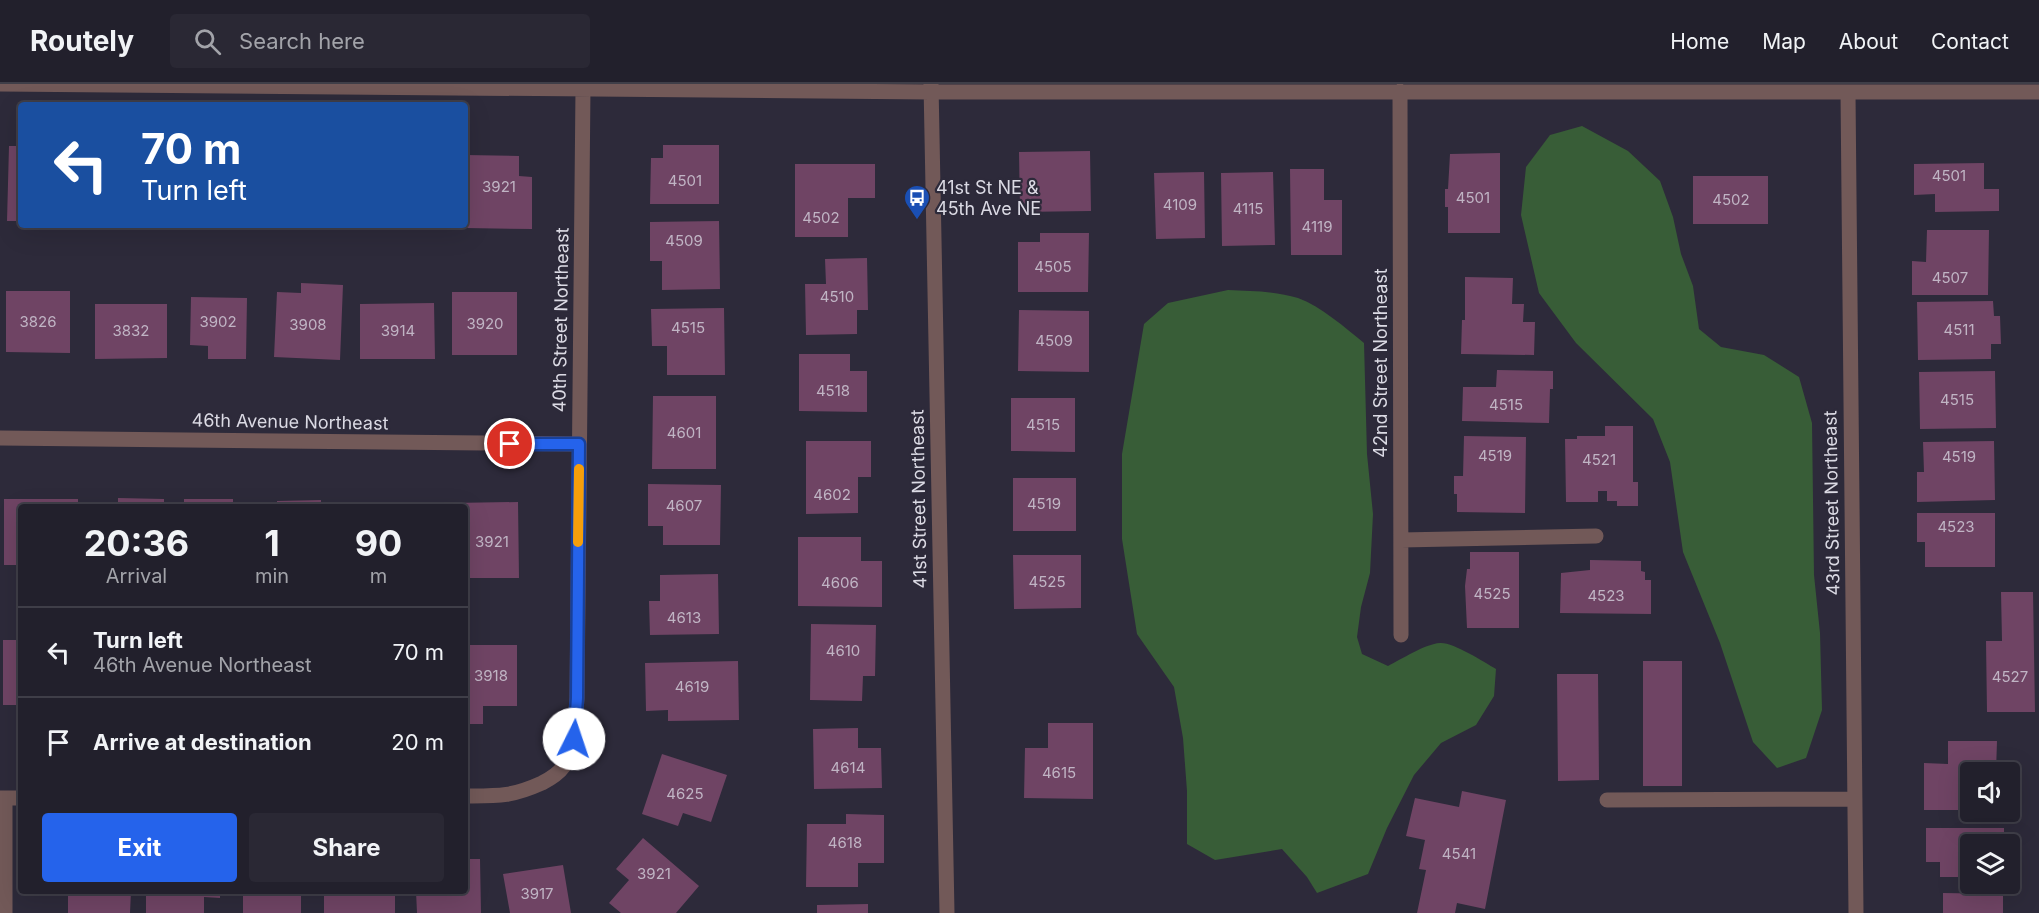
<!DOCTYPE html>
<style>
:root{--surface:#22202c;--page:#2a2834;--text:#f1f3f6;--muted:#a2a3a9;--line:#3f3e48;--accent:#2563eb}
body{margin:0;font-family:Inter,sans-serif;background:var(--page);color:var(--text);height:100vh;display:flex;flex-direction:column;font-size:22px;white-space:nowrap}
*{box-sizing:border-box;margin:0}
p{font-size:20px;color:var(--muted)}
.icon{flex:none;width:33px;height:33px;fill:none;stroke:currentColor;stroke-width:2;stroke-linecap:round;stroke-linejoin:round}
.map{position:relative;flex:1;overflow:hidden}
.drawer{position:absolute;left:18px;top:420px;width:450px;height:390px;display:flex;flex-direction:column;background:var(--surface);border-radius:6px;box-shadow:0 6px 24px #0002,0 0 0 2px var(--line)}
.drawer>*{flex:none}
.banner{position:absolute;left:18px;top:18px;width:450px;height:126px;border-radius:6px;box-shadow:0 6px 24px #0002,0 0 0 2px var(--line);background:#1a4fa0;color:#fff;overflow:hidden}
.controls{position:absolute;left:1960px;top:678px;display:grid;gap:12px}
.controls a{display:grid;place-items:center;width:60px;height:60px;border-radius:6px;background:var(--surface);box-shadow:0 6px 24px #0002,0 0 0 2px var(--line);font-size:30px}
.pin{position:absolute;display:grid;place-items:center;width:51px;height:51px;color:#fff;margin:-26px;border:3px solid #fff;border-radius:50%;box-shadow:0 2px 6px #0007}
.me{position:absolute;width:66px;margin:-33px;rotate:4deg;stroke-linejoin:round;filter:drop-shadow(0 0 4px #0008)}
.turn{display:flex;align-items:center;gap:21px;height:126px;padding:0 24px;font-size:27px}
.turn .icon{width:78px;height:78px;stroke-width:2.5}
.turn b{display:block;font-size:42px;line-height:51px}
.eta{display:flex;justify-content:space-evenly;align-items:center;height:102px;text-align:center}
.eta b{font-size:36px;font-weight:700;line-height:42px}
.primary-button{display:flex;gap:12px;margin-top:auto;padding:12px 24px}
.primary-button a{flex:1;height:69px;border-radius:6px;background:var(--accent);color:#fff;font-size:24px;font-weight:700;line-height:69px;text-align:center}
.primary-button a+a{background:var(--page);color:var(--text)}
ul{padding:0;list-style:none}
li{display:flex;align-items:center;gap:18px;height:90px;padding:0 24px;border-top:2px solid var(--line)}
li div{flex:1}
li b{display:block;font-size:22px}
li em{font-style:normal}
header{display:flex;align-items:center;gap:36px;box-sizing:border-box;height:84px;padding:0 30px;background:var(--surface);border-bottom:2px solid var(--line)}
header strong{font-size:28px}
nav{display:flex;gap:33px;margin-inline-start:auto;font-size:21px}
.search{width:420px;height:54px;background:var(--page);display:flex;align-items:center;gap:15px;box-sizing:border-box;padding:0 21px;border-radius:6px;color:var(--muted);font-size:22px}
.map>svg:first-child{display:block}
</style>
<header>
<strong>Routely</strong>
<div class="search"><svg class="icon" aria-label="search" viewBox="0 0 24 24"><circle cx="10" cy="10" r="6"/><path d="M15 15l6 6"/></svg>Search here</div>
<nav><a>Home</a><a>Map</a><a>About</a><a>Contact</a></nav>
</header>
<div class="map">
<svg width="2039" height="829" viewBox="0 0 2039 829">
<rect width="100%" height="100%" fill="#2d2a3a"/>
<!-- forest -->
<path fill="#385d37" d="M 1582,42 L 1628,67 L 1660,97 L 1673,133 L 1681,170 L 1693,202 L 1699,245 L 1721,263 L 1764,271 L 1799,293 L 1812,339 L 1814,491 L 1820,549 L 1822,626 L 1806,674 L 1777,684 L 1753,658 L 1720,559 L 1683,468 L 1670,378 L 1653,335 L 1576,259 L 1539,209 L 1521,131 L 1526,83 L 1550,51 Z
M 1228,206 C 1251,207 1276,207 1298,214 C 1322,223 1344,243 1364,259 L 1367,370 L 1373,430 L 1370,489 L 1361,523 L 1357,553 L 1362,570 L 1388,582 C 1402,575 1425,560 1440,559 C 1453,558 1484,578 1496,585 L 1494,612 L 1476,641 L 1441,659 L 1414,691 L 1387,744 L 1368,790 L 1317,809 L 1307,793 L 1282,765 L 1215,776 L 1187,760 L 1187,707 L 1183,654 L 1174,603 L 1137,550 L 1122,455 L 1122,370 L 1144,240 L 1168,219 Z"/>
<!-- building -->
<path fill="#6f4464" d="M 663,61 L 719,61 L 719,120 L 650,120 L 651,74 L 663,74 Z
M 9,62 L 21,62 L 21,137 L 7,137 Z
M 1090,67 L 1091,127 L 1020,128 L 1019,68 Z
M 1500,69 L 1500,149 L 1448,149 L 1448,123 L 1445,123 L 1445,105 L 1448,105 L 1450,70 Z
M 465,71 L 519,72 L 519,92 L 532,93 L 532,145 L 466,144 Z
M 1984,79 L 1984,105 L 1999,105 L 1999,127 L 1935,128 L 1935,110 L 1914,111 L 1914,80 Z
M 795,80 L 875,80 L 875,114 L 848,114 L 848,153 L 795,153 Z
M 1290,85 L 1324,85 L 1324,116 L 1342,116 L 1342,171 L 1291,171 Z
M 1204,88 L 1205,154 L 1156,155 L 1154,89 Z
M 1273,88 L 1275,161 L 1222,162 L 1221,89 Z
M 1693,92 L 1768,92 L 1768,140 L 1693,140 Z
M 719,137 L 720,205 L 662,206 L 662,177 L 650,177 L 650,138 Z
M 1927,146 L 1989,146 L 1988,211 L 1912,211 L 1912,177 L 1926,178 Z
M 1040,149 L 1089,149 L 1088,208 L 1018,208 L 1018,158 L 1040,158 Z
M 867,174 L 868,226 L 857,226 L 857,250 L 806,251 L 805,200 L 826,200 L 825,175 Z
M 1465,193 L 1513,194 L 1512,220 L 1524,220 L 1523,238 L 1535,238 L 1534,271 L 1461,270 L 1462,236 L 1465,236 Z
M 301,199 L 343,201 L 340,276 L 274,273 L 277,208 L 301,209 Z
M 6,207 L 70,207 L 70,269 L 6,268 Z
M 452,208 L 517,208 L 517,271 L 452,271 Z
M 191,213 L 247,214 L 246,275 L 208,275 L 208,262 L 190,261 Z
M 1993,217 L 1994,232 L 2000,232 L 2001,260 L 1991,260 L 1991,275 L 1918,276 L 1917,218 Z
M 434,219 L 435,275 L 360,275 L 360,220 Z
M 95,220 L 167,220 L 167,274 L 95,275 Z
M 724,224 L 725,291 L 667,291 L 667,262 L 652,262 L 651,225 Z
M 1019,226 L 1089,227 L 1089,288 L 1018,287 Z
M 799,270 L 850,270 L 850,287 L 867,287 L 867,328 L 799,327 Z
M 1497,286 L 1553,287 L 1553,305 L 1550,305 L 1549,339 L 1462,337 L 1463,303 L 1496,303 Z
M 1995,287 L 1996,344 L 1920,345 L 1919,288 Z
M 653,312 L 716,312 L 716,385 L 652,385 Z
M 1011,314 L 1075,314 L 1075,368 L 1011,367 Z
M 1605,342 L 1633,342 L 1633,398 L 1638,398 L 1638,422 L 1617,422 L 1617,417 L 1607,417 L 1607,407 L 1598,407 L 1598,418 L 1566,418 L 1565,355 L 1577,355 L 1577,352 L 1605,352 Z
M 1464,352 L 1526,353 L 1525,429 L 1457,428 L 1457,410 L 1454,410 L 1454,392 L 1463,392 Z
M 806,357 L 871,357 L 871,393 L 858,393 L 858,429 L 806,430 Z
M 1994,357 L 1995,416 L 1917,418 L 1917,388 L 1924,388 L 1923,358 Z
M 1013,394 L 1076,394 L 1076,447 L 1013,447 Z
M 648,400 L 721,401 L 720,461 L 663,461 L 663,442 L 648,442 Z
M 118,414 L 164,415 L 164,423 L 118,423 Z
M 4,415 L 78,415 L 78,423 L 21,423 L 21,481 L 4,481 Z
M 184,415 L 233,415 L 233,423 L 184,423 Z
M 321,416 L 321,423 L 277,423 L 277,417 Z
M 518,418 L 519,494 L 465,494 L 465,423 L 452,423 L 452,419 Z
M 383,419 L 434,419 L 434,423 L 383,423 Z
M 1917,429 L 1995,429 L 1995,483 L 1925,483 L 1925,458 L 1917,458 Z
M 798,453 L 861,453 L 861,477 L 882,477 L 882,523 L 798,522 Z
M 1470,468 L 1519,468 L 1519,544 L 1467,544 L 1465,502 L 1467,485 L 1470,485 Z
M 1013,471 L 1081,471 L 1081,524 L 1014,525 Z
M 1590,476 L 1641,477 L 1641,487 L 1645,488 L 1645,496 L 1651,496 L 1651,530 L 1560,529 L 1561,489 L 1590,486 Z
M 718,490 L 719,550 L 650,551 L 649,517 L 660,517 L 660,491 Z
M 2001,508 L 2033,508 L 2035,628 L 1987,628 L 1986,557 L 2002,557 Z
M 811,540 L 876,541 L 875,592 L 863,592 L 862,617 L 810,616 Z
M 3,556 L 21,556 L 21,621 L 3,621 Z
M 465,561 L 517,561 L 517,622 L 483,622 L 483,640 L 465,640 Z
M 738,577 L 739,636 L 668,637 L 668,626 L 646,627 L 645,579 Z
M 1643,577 L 1682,577 L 1682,702 L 1643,702 Z
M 1557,590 L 1598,590 L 1599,696 L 1558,697 Z
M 1048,639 L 1093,639 L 1093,715 L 1024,714 L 1025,664 L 1048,664 Z
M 858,644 L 858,664 L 881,664 L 882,704 L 814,705 L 813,645 Z
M 1948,657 L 1997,657 L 1996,688 L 1971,688 L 1971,726 L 1924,726 L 1924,679 L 1948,680 Z
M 662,670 L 727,691 L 711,738 L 683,729 L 678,742 L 642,730 Z
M 1462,707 L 1506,716 L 1485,825 L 1457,819 L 1455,829 L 1417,829 L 1426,786 L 1419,785 L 1425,756 L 1406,752 L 1415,714 L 1459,723 Z
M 846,730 L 884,731 L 884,779 L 858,779 L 858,803 L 806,803 L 807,740 L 846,740 Z
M 1926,744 L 2004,744 L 2004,760 L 1971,760 L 1971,793 L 1940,793 L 1940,778 L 1926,778 Z
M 643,754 L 699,802 L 676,829 L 621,829 L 609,819 L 629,796 L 616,785 Z
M 465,775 L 480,775 L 481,829 L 417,829 L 416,807 L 465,807 Z
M 563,781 L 571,829 L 510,829 L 503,790 Z
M 68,807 L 131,807 L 130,829 L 68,829 Z
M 146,807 L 220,807 L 220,814 L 204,813 L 204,829 L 146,829 Z
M 243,807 L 301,807 L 301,829 L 243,829 Z
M 324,807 L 395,807 L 395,829 L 324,829 Z
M 1943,809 L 2003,810 L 2003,829 L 1943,829 Z
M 868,820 L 868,829 L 817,829 L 817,821 Z"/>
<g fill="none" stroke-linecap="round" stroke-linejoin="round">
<!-- minor -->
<path stroke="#725958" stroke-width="15" d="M 0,0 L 931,8 L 2039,8
M 931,0 L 947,829
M 1400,7 L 1401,551
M 1848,9 L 1856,829
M 0,354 L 579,360
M 1401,456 L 1596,452
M 465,712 C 498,712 511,713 542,699 C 550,695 559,689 564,682 C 576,662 575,636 577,614 L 583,4
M 0,714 L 21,714
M 1607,716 L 1855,715
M 5,829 L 5,714"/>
</g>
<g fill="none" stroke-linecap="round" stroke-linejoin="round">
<defs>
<path id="route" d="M 510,360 L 579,360 L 577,614 L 574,655"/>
</defs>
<!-- route casing -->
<use href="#route" stroke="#184099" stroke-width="15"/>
<!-- route -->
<use href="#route" stroke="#2563eb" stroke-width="10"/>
<!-- slow -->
<path stroke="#f59e0b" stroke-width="10" d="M 578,458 L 579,385"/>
</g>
<!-- icons -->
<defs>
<symbol id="bus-pin" viewBox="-11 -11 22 30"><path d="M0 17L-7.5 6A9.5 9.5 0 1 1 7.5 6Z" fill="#1a4fb4" stroke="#2d2a3a"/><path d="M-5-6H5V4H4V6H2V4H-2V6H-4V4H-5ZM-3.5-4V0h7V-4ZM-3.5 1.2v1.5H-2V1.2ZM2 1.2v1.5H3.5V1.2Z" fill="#fff"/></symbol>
</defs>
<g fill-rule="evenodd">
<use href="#bus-pin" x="902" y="99" width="30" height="40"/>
</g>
<g text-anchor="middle" stroke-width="4.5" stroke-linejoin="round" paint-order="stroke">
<!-- number labels -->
<g font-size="15" fill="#c0b4c4">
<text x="1949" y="97">4501</text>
<text x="685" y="102">4501</text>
<text x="499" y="108">3921</text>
<text x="1473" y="119">4501</text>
<text x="1731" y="121">4502</text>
<text x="1180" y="126">4109</text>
<text x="1248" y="130">4115</text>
<text x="821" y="139">4502</text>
<text x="1317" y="148">4119</text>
<text x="684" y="162">4509</text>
<text x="1053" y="188">4505</text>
<text x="1950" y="199">4507</text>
<text x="837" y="218">4510</text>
<text x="38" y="243">3826</text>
<text x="218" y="243">3902</text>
<text x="485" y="245">3920</text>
<text x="308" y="246">3908</text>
<text x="688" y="249">4515</text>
<text x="1959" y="251">4511</text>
<text x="131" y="252">3832</text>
<text x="398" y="252">3914</text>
<text x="1054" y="262">4509</text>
<text x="833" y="312">4518</text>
<text x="1957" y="321">4515</text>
<text x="1506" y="326">4515</text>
<text x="1043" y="346">4515</text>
<text x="684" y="354">4601</text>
<text x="1495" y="377">4519</text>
<text x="1959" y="378">4519</text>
<text x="1599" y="381">4521</text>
<text x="832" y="416">4602</text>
<text x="1044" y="425">4519</text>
<text x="684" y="427">4607</text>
<text x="1956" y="448">4523</text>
<text x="492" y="463">3921</text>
<text x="1047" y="503">4525</text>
<text x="840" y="504">4606</text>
<text x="1492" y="515">4525</text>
<text x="1606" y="517">4523</text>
<text x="684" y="539">4613</text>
<text x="843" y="572">4610</text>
<text x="491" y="597">3918</text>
<text x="2010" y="598">4527</text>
<text x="692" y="608">4619</text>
<text x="848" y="689">4614</text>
<text x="1059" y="694">4615</text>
<text x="685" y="715">4625</text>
<text x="845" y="764">4618</text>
<text x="1459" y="775">4541</text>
<text x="654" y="795">3921</text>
<text x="537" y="815">3917</text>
</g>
<!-- poi labels -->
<g font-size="18" fill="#dbdae4" stroke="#2d2a3a" text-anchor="start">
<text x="936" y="110">41st St NE &amp;<tspan x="936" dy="21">45th Ave NE</tspan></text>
</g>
<!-- street labels -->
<g font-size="18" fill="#dbdae4" stroke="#2d2a3a">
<text transform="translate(561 236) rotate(-89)" y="6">40th Street Northeast</text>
<text transform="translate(1381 279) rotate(-90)" y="6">42nd Street Northeast</text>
<text transform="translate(290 338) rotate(1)" y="6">46th Avenue Northeast</text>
<text transform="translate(919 415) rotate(-91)" y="6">41st Street Northeast</text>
<text transform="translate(1832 419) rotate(-91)" y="6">43rd Street Northeast</text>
</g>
</g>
</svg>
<div class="controls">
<a><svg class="icon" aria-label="sound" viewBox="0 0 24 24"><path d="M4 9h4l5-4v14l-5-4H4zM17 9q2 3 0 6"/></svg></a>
<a><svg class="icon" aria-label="layers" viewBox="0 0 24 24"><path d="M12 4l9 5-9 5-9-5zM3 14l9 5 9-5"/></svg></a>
</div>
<div class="pin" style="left:510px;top:360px;background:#d93025"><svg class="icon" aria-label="arrive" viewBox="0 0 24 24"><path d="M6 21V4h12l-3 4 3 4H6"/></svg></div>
<svg class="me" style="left:574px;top:655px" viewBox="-20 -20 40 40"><circle r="19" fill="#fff"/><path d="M0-13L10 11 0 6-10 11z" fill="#2563eb"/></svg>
<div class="banner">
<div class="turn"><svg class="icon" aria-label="left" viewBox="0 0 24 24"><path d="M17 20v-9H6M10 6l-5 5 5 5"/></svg><div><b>70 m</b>Turn left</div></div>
</div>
<section class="drawer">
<div class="eta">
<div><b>20:36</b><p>Arrival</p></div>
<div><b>1</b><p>min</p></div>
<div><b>90</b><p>m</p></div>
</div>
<ul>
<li><svg class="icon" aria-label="left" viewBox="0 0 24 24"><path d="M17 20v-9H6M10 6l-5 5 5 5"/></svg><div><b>Turn left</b><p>46th Avenue Northeast</p></div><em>70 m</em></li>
<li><svg class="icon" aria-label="arrive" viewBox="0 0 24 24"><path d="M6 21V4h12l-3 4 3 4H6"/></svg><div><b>Arrive at destination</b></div><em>20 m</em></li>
</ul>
<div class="primary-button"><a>Exit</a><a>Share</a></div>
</section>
</div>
